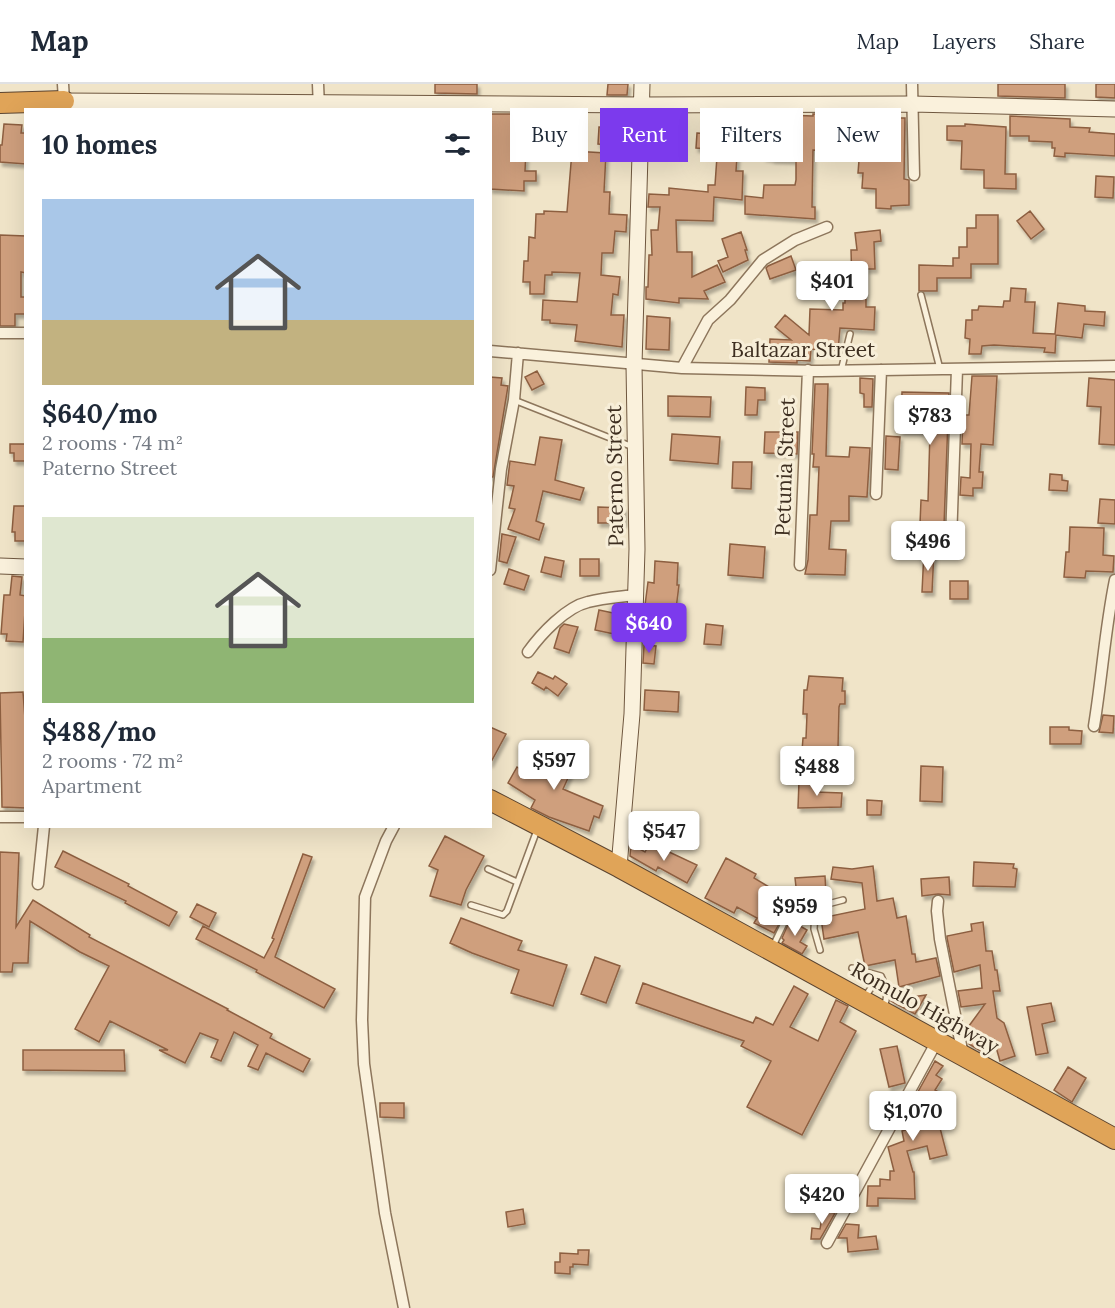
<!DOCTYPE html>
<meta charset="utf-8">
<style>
body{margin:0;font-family:Lora,serif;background:#f6f6f7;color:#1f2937;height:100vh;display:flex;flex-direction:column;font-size:22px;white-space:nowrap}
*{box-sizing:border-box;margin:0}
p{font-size:20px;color:#747a83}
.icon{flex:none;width:33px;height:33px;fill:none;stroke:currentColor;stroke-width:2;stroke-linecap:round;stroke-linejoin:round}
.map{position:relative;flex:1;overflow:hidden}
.details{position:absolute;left:24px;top:24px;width:468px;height:720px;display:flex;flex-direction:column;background:#fff;border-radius:0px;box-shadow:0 6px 24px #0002}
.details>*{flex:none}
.top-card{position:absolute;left:510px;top:24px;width:514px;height:54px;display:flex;gap:12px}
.price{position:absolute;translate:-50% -51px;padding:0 14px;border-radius:6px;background:#fff;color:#222;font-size:20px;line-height:39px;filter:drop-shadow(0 2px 3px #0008)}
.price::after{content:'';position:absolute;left:50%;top:36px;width:18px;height:14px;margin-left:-9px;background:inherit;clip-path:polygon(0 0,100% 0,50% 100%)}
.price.active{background:#7c3aed;color:#fff}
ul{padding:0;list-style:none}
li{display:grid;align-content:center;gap:12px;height:318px;padding:0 18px}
li span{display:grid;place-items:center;height:186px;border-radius:0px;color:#555}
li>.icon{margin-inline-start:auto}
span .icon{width:108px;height:108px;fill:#fffc;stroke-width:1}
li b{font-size:26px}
h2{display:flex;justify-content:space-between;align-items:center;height:72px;padding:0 18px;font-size:26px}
.tag{padding:0 21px;border-radius:0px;background:#fff;box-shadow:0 6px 24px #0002;font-size:21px;line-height:54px}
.tag.active{background:#7c3aed;color:#fff}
header{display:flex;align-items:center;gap:36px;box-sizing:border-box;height:84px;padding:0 30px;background:#fff;border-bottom:2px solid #e0e1e3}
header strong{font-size:28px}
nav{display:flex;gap:33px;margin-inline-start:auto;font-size:21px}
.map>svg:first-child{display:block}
.building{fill:#cf9f7d;stroke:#8d5f41;stroke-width:1.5;filter:url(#shadow)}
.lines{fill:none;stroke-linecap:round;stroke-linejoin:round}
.lane-casing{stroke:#8d765c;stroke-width:8}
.street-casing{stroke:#8d765c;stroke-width:13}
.secondary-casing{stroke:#6f573f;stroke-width:17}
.highway-casing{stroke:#5b4430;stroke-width:22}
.lane{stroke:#faf1dc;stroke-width:5}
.street{stroke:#faf1dc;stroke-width:10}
.secondary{stroke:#faf1dc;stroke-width:15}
.highway{stroke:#e0a458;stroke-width:20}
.labels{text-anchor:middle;stroke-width:6;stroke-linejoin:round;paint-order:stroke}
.street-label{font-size:21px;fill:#3d2e20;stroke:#f7eed8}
</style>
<header>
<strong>Map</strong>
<nav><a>Map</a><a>Layers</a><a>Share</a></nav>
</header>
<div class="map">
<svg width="1115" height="1224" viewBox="0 0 1115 1224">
<defs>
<filter id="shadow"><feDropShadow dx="2.5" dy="4" stdDeviation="1.5" flood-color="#0004"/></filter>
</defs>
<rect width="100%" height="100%" fill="#f0e4c8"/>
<path class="building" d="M435,0H477V10L435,9Z
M608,0H628L627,11H607Z
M998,0H1065V14L998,12Z
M1096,0H1115V14L1096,13Z
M490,30H536L535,40H557V37L580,39L578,60L548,58V68L526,67L525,87H536V97H524V107L490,105Z
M813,30H842V34L864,36V31H899V34H905L904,95L909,96V121L891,122V125L876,124V105L862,104L863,89H858L860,63L837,61L836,67L813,66L812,123H815V135L745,130V112L763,114L764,101H795L796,96V76L772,75V74L764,73L765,62L745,61L746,36L784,37V31L813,32Z
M1010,32L1070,35V43L1090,44L1089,48L1115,50V72L1065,69V73L1054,72L1055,64H1052V58L1029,57V52H1010Z
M4,40L22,41L21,49H26V80L0,78V61H2Z
M965,40L1006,43L1005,90H1016V105L984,104V86L961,85L962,57L947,56V42H965Z
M599,43L613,44L612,61L598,60Z
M697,49L712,50L711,65L696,64Z
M718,58L738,59L736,87H743L742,116L714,113L713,137L676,136L677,168H692V193L717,181L725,198L704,207L708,215L679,214V219L646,215V203H648L649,171H652L651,146H658L660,123H648L649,110L669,111V104L708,108V101H715Z
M572,67L606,69L604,108H610L609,130L627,131L626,148L615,147L613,169H602L601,191L620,193L618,211L613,210L611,231H624L622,263L575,257L577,241L550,239V236H542L543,216L577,218L580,189L552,188V191H545L544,210H530V198H523L524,177H528L529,153L535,154L536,130H544V127L567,128Z
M1096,92L1114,93L1113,114L1095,113Z
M1030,127L1044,145L1031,155L1017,137Z
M976,131H998V180H971V194H937V207H919V181L953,182V174H959V163H967V144H976Z
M880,146L881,157L874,158L875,185H866V223H875L874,246L840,244L838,267L811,265L810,277L797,276V279L769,278L770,255L791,256L775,243L785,231L809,251L810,225L843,226V219H845V201H852L851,166H857L855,149Z
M741,148L747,166H745L748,176L723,188L718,177L728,173L722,155Z
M0,151L26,152V189L21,188V213H26V230H15V242H0Z
M791,172L796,186L770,195L766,184L768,182Z
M1011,204L1026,205L1025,218H1035L1033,249L1055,250L1058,219L1085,222V227L1105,228L1104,242L1084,240L1082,254L1056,251L1055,269L1044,268L1045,264L994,261L982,262L981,270H969L970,255L965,254L966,236H972V226H978L979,222L1003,223L1004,217H1010Z
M647,232L670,234L669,266L646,265Z
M537,287L544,300L532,306L525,293Z
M972,292H997L993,361L981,360L979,388H983L982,404H973V412L960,411L961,393L970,394L971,360H962L963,331H969Z
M490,293L502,294L501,301L508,302L493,393H490Z
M860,294L873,295L872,323H864V310L860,309Z
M1089,294L1115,296V361L1099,360L1101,323L1087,322Z
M815,300H828L826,372L849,373L850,363L870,364L867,413L849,412V437H831L829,465L846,466L845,491L805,490L808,476L810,431H817L819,383H813L814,370H812Z
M746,303L765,304V316H758L757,331H745Z
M902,308L949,309L944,441L920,440L921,416L928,417L930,347L901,346Z
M668,312L711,313L710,333L668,332Z
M765,348H798L797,370L764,369Z
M672,350L720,353L718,380L670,376Z
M886,352L900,353L898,386L885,385Z
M540,353L562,356L555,396L584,404L580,416L543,407L536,437L544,440L539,456L508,445L515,425L509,424L514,402L507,401L510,377L535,381Z
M10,360H25V377H14V369H10Z
M733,378H752L751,405L732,404Z
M1050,390L1062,391V396L1068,397L1067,407L1049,406Z
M1100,415L1115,416V440L1098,439Z
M14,422H26V457H15V448H12Z
M598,423L624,424V439H598Z
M1070,443L1104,444L1103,471L1114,472L1113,488L1086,487L1085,494L1064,493L1066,468H1069Z
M502,450L516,453L507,479L499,477Z
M730,460L765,463L763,494L728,491Z
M924,467H934L932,508H922Z
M545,473L564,477L561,493L541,488Z
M580,475H599V492H580Z
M655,477L678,479L677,501H679L676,525L645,521L648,498L654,499Z
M509,485L529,492L524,506L504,500Z
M12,492L22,493L20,511L26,512L23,558L6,557L7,550H1L4,511H10Z
M950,497H968V515H950Z
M599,526L623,531L619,551L595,546Z
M564,540L578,543L569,569L554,564L560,544Z
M706,540L723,542L721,561L704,560Z
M644,561L656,562L654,580L643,579Z
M538,588L553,595L555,592L567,600L558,612L546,603L544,606L532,599Z
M809,592L843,594L842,607H845V620H840L839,623L838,664H842V676L826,675V668L802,667L803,654H806L807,630H803L804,606H807Z
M645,606L679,608L678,628L644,626Z
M23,608L26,648V724L2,723L0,609Z
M1103,631L1114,632L1113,649L1099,648Z
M490,643L506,650L490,680Z
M1050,643H1069V646L1082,647L1081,660H1050Z
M532,665L547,673L548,670L574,681L563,705L603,722L599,734L594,732L589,747L549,733L531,724L535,716L508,699L517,683L520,685Z
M921,682L943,683L942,718L920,717Z
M799,697L817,698L816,708L842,709L841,723L798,724Z
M867,716L882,717L881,731H867Z
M445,752L484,772L466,806L461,821L430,812L438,786L429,782Z
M650,759L697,781L687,799L658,783L656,787L630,772L631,760L645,768Z
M63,767L129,800L128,802L177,828L169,842L125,819L126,817L55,783Z
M0,768L19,769L16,843L33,816L90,851L89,853L228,925L227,926L272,950L270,954L310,975L303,988L266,969L258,986L248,982L258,961L234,948L221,977L211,973L218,956L200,949L185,979L159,966H168L110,937L99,958L75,945L109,882L80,868L30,837L28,879H13L12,888H0Z
M303,770L312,773L275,873L335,905L324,924L256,888L257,886L196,855L203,842L264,874L274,855L272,854Z
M726,774L756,790L754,794L789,815L781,829L784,832L774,849L754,839L757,834L737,823L734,829L705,814Z
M974,778L1014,780L1013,784L1017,785L1015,803L973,802Z
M873,782L877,817L893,814L897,834L906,832L912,870H915L916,878L936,874L940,892L899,903L895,876L865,882L858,848L824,855L821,834L865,825L862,799L831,795L833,783L852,785Z
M825,792L826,810L797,812L795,794Z
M949,793L950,811L938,810L922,812L921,795Z
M197,820L216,829L209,843L190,833Z
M461,834L522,857L518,866L567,881L553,922L511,909L519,886L472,869L450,859Z
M790,836L807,846L800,858L807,862L802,870L782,859L784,856L782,854Z
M983,838L986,867H992L995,886H997L1000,907H993L997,934L1004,939L1015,972L1000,977L994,956L984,969L969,960L966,946L985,920L961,923L958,907L982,904L980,881L954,888L947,854V852L972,847L971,840Z
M595,873L620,882L606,919L581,910Z
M643,899L753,939L756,933L773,941L794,902L808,910L790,943L818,957L836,916L848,922L840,938L856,947L802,1051L747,1023L771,977L741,962L744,957L636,919Z
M926,911L915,930L891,917V916Z
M1051,919L1055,937L1042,940L1048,969L1036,971L1027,923Z
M897,962L905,999L889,1003L880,965Z
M23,966H124L125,987L23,986Z
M935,977L943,982L936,991L942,995L935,1006L945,1012L933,1031L937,1045L940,1044L947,1071L930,1075L927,1062L907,1067L913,1088H914L915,1115L878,1114V1122H867L868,1102H880V1095L890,1096V1087H894L888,1063L904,1057L902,1047L905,1046L903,1035Z
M1068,983L1086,994L1072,1018L1054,1006Z
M380,1019H404V1034L380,1033Z
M523,1125L525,1140L508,1143L506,1128Z
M823,1127L835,1129L820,1155H811L812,1144L820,1145Z
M846,1140L859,1141L858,1154L876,1152L878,1165L848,1168L847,1154H838Z
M578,1166H589L588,1181L573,1180V1183H570V1190L555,1189V1178H560V1169L578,1170Z"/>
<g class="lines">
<defs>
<path id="lane" d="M921,211L940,285
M841,287L850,250
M514,316L633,363
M488,785L517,798
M471,821L500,830L503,831L507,827L537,746
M773,862L785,837
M820,866L814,845L815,828L824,821L843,816
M852,884L881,892C886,903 890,912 883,923
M865,913L873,901"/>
<path id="street" d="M63,0L64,17
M318,0L319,24
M912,0L914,91
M0,249H26
M490,267L682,284L821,287L1115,282
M682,284L708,236L730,216L763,176L795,156L827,143
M876,410L881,286
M951,457L957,285
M800,481L808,286
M490,486L501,385L514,316L518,269
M528,568C541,550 566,523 588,518C603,514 620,513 635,511
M1094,642C1102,593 1105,545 1115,496
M0,733H26
M394,742L386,757L365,813L362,936L364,980L385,1129L404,1224
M38,800L44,742
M938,817L937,827L940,855L963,971
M827,1159L937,957"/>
<path id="secondary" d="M64,17L642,21L912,20L1115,25
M0,482L26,483
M619,783L632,630L637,465L634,281L642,0"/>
<path id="highway" d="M0,19L64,17
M490,716L619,783L1115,1055"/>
</defs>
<use href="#lane" class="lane-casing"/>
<use href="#street" class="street-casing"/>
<use href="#secondary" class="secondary-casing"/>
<use href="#highway" class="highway-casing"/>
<use href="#lane" class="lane"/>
<use href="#street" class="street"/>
<use href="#secondary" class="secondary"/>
<use href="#highway" class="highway"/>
</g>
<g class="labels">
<g class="street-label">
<text x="803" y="273">Baltazar Street</text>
<text transform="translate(785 383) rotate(-88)" y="7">Petunia Street</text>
<text transform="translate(615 392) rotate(-91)" y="7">Paterno Street</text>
<text transform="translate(925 924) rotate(29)" y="7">Romulo Highway</text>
</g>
</g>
</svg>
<b class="price" style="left:832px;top:228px">$401</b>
<b class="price" style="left:930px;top:362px">$783</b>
<b class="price" style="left:928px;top:488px">$496</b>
<b class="price active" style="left:649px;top:570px">$640</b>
<b class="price" style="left:554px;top:707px">$597</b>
<b class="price" style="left:817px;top:713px">$488</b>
<b class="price" style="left:664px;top:778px">$547</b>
<b class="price" style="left:795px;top:853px">$959</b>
<b class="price" style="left:913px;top:1058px">$1,070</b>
<b class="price" style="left:822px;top:1141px">$420</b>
<div class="top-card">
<a class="tag">Buy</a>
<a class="tag active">Rent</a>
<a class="tag">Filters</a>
<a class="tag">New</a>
</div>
<section class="details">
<h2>10 homes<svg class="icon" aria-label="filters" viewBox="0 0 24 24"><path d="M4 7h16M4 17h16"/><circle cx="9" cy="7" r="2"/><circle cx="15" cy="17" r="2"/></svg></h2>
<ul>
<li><span style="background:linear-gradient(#a9c7e8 65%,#c2b280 0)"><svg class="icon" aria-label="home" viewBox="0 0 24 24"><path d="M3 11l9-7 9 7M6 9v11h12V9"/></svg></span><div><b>$640/mo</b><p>2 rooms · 74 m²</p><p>Paterno Street</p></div></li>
<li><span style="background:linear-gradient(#dfe7d0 65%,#8fb573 0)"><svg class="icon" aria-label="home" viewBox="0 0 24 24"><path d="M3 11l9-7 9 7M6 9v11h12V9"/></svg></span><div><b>$488/mo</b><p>2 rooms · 72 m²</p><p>Apartment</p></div></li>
</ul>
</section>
</div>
